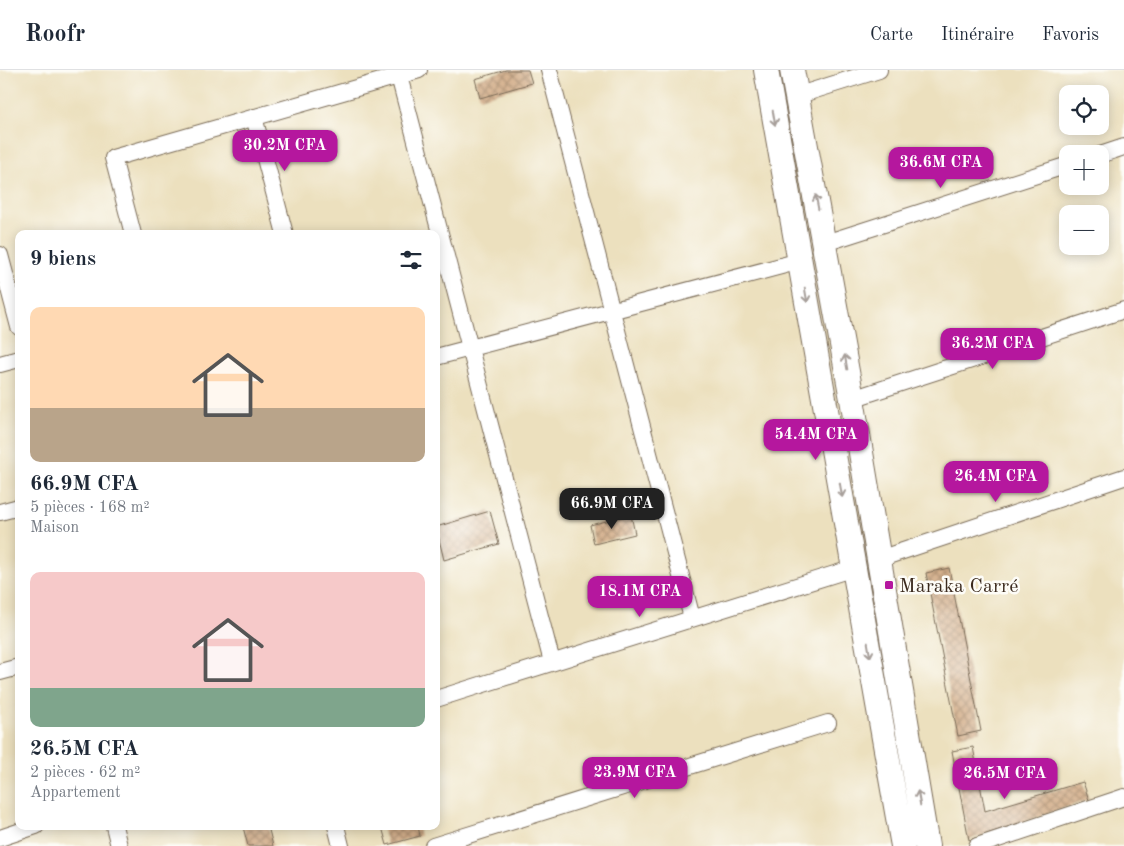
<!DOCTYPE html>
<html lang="fr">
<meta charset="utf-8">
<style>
body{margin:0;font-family:"Old Standard TT",serif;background:#f2f2f3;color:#1f2937;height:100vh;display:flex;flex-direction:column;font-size:19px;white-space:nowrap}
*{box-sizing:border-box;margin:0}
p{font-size:16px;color:#747a83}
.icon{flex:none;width:28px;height:28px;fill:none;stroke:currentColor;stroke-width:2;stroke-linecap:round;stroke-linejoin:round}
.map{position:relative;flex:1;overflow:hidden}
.sheet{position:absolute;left:15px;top:160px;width:425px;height:600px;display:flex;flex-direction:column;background:#fff;border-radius:10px;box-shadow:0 2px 12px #0003}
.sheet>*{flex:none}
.fabs{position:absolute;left:1059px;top:15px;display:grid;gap:10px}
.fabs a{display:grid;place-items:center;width:50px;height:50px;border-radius:10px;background:#fff;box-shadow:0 2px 12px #0003;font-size:25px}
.price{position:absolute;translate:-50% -42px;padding:0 11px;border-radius:10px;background:#b5179e;color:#fff;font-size:16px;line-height:32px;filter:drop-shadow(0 1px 2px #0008)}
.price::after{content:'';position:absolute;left:50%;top:30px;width:15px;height:11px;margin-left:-8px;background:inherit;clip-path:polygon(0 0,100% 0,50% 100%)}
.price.selected{background:#222;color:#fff}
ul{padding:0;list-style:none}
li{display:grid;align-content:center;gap:10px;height:265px;padding:0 15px}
li span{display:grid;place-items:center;height:155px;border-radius:10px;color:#555}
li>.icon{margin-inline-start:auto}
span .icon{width:90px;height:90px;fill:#fffc;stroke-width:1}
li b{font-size:21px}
h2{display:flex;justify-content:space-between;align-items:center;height:60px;padding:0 15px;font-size:21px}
header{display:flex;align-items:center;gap:30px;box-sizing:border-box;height:70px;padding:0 25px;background:#fff;border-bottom:1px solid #e0e1e3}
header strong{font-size:24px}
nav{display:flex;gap:28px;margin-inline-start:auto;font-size:18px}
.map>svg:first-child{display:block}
.building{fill:url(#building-cross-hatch)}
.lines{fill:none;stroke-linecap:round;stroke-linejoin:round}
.minor-casing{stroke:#796a56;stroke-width:18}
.secondary-casing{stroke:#796a56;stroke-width:26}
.minor{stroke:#fff;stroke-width:16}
.secondary{stroke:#fff;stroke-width:24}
.oneway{stroke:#a79f9a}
.poi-dot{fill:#b5179e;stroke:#fdfcf7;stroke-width:2}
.labels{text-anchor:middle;stroke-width:5;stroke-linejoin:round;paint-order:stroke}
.poi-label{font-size:20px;fill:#3b2a1e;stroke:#fdfcf7;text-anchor:start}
</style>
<header>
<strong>Roofr</strong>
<nav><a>Carte</a><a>Itinéraire</a><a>Favoris</a></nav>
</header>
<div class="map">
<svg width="1124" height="776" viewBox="0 0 1124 776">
<defs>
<pattern id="building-cross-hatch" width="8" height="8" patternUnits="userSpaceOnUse" patternTransform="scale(1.25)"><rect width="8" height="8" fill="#d3ae8a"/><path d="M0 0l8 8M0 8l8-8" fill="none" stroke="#ac8e70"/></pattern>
</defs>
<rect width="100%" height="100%" fill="#fdfcf7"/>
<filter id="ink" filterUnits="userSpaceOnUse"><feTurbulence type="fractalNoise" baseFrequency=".02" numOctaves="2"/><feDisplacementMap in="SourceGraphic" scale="10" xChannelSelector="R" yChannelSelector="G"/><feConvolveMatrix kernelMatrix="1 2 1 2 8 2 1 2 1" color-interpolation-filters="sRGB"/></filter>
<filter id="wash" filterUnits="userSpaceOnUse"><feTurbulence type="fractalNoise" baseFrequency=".0096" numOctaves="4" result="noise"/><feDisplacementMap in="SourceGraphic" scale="20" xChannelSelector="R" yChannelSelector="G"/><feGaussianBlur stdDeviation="1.12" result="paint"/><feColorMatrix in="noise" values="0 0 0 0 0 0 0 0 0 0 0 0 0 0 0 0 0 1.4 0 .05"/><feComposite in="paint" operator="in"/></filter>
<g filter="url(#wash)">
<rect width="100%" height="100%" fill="#ece0be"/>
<g id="blocks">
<path class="building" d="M506,0H528L532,13L480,28L475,9Z
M490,441L499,474L444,490L436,457Z
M631,445L635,464L594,474L590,455Z
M949,498L981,661L958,666L926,503Z
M973,677L985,741L1083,712L1089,730L969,770L952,681Z
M268,756L273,776H248L243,757Z
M418,756L420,766L387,775L382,757Z"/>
</g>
</g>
<g filter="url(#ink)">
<use href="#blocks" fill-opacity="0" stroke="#796a56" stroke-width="1"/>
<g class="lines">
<defs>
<path id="minor" d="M549,0L692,548
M399,6L552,592
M796,26L879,0
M254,47L285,164
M1100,85L1124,77
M133,164L113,88L419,0
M825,173L1068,95
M0,185L19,257
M436,287L800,191
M0,294L19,289
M852,329L1124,240
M0,442L19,437
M879,489L1124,407
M0,602L19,597
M436,629L854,498
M114,756L119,776
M336,756L341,776
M0,768L36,756
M433,776L828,653
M977,776L1124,727"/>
<path id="secondary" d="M766,0L903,776
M792,0L852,329L927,776"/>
</defs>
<use href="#minor" class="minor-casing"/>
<use href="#secondary" class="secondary-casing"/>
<use href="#minor" class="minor"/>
<use href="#secondary" class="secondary"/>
</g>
<defs><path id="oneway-shaft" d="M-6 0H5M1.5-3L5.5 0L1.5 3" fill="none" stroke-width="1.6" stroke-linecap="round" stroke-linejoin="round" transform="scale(1.25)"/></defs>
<g class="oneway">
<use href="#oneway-shaft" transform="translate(774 48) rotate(80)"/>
<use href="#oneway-shaft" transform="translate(817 132) rotate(-101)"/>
<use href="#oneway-shaft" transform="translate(806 225) rotate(80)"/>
<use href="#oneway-shaft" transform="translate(846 292) rotate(-100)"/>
<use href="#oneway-shaft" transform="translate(841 420) rotate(80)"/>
<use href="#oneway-shaft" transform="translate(869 580) rotate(80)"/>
<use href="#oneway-shaft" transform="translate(919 728) rotate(-100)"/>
</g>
</g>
<rect class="poi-dot" x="884" y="510" width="10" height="10" rx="2.5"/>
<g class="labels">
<g class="poi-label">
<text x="899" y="522">Maraka Carré</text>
</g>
</g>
</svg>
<div class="fabs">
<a><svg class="icon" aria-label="locate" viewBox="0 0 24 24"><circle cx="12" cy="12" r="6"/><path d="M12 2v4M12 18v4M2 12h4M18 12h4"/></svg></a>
<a>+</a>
<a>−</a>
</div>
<b class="price" style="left:285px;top:102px">30.2M CFA</b>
<b class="price" style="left:941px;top:119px">36.6M CFA</b>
<b class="price" style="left:993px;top:300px">36.2M CFA</b>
<b class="price" style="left:816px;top:391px">54.4M CFA</b>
<b class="price" style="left:996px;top:433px">26.4M CFA</b>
<b class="price selected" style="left:612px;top:460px">66.9M CFA</b>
<b class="price" style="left:640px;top:548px">18.1M CFA</b>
<b class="price" style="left:635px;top:729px">23.9M CFA</b>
<b class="price" style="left:1005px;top:730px">26.5M CFA</b>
<section class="sheet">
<h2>9 biens<svg class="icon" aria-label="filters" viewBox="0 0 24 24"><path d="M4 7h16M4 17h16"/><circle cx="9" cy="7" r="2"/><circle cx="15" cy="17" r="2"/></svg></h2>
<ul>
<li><span style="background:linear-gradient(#ffd9b3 65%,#b9a48a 0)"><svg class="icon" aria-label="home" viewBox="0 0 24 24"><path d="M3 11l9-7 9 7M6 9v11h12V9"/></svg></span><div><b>66.9M CFA</b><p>5 pièces · 168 m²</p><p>Maison</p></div></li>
<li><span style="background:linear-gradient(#f6c9c9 75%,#7fa58c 0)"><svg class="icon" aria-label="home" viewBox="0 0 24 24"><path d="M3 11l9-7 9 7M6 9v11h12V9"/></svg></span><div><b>26.5M CFA</b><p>2 pièces · 62 m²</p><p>Appartement</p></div></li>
</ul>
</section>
</div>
